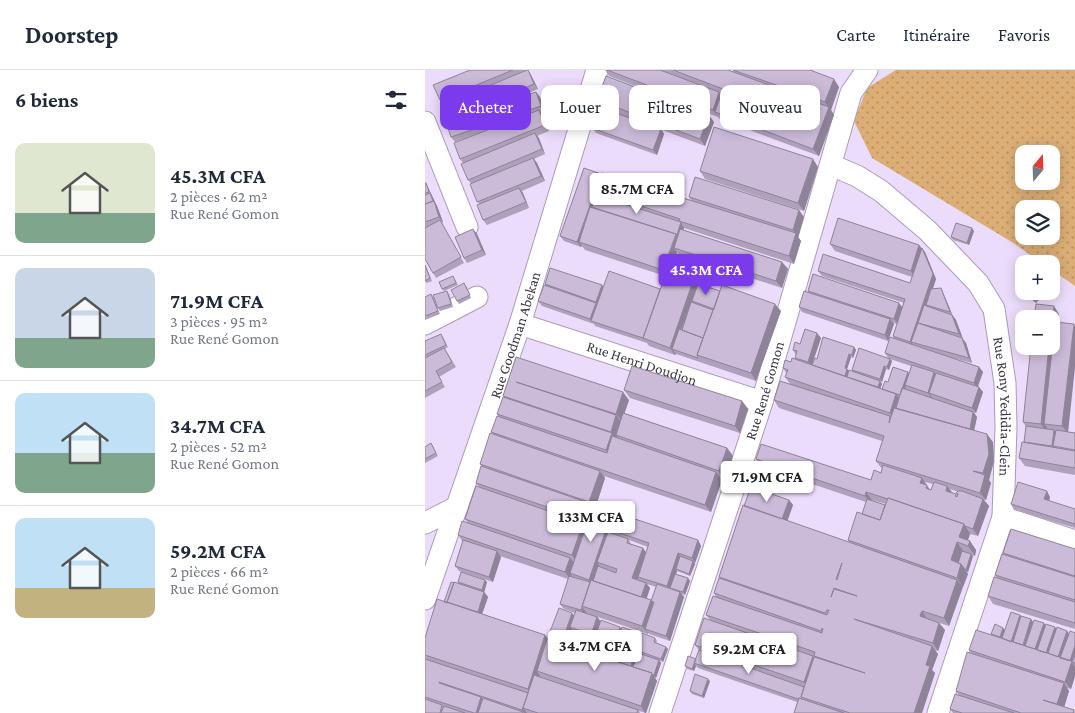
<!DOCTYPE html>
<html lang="fr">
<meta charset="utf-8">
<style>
body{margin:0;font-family:"Crimson Pro",serif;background:#f6f6f7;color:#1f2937;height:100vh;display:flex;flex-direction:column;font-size:19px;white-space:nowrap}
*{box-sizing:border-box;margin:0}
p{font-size:16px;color:#747a83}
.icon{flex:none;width:28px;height:28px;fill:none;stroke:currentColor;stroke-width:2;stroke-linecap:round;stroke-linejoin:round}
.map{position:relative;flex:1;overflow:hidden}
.panel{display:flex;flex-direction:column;background:#fff;width:425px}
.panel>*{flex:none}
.banner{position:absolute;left:15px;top:15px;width:475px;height:45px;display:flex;gap:10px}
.needle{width:32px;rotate:19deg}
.tools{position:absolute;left:590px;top:75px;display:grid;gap:10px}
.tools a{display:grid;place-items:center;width:45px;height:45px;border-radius:10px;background:#fff;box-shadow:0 2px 12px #0003;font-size:25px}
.price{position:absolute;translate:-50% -42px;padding:0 11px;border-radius:5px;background:#fff;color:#222;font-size:16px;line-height:32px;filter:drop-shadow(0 1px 2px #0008)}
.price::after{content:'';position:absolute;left:50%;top:30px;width:15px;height:11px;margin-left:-8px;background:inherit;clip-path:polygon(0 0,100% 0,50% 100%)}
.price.on{background:#7c3aed;color:#fff}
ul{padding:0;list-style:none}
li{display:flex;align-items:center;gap:15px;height:125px;padding:0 15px}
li+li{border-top:1px solid #e0e1e3}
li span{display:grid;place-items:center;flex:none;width:140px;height:100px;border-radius:10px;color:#555}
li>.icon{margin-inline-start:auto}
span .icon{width:60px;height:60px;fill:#fffc;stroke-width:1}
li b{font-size:21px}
h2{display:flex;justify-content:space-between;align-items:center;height:60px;padding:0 15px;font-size:21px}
.pill{padding:0 18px;border-radius:10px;background:#fff;box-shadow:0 2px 12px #0003;font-size:18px;line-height:45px}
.pill.on{background:#7c3aed;color:#fff}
header{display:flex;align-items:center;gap:30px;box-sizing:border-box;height:70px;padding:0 25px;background:#fff;border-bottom:1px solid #e0e1e3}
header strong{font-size:24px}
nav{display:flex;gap:28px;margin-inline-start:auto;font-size:18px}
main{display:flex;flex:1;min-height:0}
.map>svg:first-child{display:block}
.grass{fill:url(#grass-dots);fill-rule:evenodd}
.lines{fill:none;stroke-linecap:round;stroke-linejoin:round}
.minor-casing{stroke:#aa9bb7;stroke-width:23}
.minor{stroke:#fff;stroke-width:21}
.wall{fill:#afa1bb;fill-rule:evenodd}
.shaded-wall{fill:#8e8398}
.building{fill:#cbbbd9;stroke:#8e8398;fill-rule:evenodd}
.labels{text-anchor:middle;stroke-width:5;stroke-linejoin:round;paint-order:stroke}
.street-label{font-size:15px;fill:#3e3844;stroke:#fff}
</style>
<header>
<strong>Doorstep</strong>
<nav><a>Carte</a><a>Itinéraire</a><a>Favoris</a></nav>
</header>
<main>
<section class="panel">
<h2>6 biens<svg class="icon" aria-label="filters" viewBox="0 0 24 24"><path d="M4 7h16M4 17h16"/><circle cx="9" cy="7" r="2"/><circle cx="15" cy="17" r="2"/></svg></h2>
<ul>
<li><span style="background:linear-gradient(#dfe7d0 70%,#7fa58c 0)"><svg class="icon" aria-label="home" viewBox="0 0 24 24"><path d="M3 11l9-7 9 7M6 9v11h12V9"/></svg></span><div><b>45.3M CFA</b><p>2 pièces · 62 m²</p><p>Rue René Gomon</p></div></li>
<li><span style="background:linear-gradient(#c9d6e8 70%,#7fa58c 0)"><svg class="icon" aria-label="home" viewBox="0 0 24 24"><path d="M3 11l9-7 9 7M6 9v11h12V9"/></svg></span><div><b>71.9M CFA</b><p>3 pièces · 95 m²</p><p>Rue René Gomon</p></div></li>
<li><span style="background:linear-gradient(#bfe0f5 60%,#7fa58c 0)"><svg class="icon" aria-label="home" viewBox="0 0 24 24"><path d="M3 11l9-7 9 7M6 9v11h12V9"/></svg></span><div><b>34.7M CFA</b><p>2 pièces · 52 m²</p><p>Rue René Gomon</p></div></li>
<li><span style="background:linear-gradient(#bfe0f5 70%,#c2b280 0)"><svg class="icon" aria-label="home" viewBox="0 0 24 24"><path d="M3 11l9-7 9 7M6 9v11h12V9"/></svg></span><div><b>59.2M CFA</b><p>2 pièces · 66 m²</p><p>Rue René Gomon</p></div></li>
</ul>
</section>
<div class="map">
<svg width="650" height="643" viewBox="0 0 650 643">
<defs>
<pattern id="grass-dots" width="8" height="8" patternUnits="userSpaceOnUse" patternTransform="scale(1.25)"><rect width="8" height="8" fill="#dcae76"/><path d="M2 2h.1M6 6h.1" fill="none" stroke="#b48f62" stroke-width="1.8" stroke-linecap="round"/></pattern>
</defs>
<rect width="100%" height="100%" fill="#ecdcfb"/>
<path class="grass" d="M471,0H650V216L626,199V194H618L590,174L447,88L429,51L442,18ZM599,84H626V111H599ZM599,139H626V166H599Z"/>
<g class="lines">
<defs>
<g id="minor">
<path d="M0,52L42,157"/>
<path id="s1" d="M406,95L432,106L456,121L502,160L553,213L569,239L580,313L581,357L578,447L513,643"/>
<path d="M0,254L52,227"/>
<path id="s2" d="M95,254L337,332"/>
<path d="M578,447L650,471"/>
<path d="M0,453L32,437"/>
<path id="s3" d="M0,529L95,254L172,0"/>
<path id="s4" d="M235,643L337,332L426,23L442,0"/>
</g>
</defs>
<use href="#minor" class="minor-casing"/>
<use href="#minor" class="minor"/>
</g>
<path class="wall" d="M45,0H105H103L106,5L113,19L89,29L115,27L120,41L116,43L124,61L112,66L120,84L109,89L112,93L120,111L97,121L104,138L62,155L58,150L54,134L46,113L43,110L38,93L35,89L52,64L30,72L26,67L18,35L15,30Z
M180,0H303L309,2L308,0L414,17L406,40L409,45L394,86L295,49L293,47L184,6Z
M172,30L289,52L280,76L237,60L239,64L232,85L171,63L167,58L177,38Z
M393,97L379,141L280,109L275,101Z
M176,104L266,130L264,127L379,147L373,167L376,171L369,194L259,158V160L357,192L363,199L357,218L254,185L252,182L247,199L269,208L274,214L356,241L331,311L251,284L250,285L224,276L222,273L170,256L169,254L117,236L113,231L121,215L120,214L236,220L240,206L160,180L157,176L156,177L139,171L135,166Z
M0,113L2,115L10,133L12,136L18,152L17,153L39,193L11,208L0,189Z
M48,159L52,164L61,185L42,193L39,188Z
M549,161L544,175L528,170L526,167Z
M405,174L494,175L500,182L511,209L508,219L517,220L527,244L531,250L538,269L541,273L547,293L520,286L554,297L558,302L553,317L558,322L551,343L549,342L552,347L549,360L568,372L569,391L564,410L566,413L561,430H559L564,436L553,466L545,464L543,470L551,480L550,486L547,485L548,486L543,502H542L543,504L538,517H537L524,556L502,549L514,553L520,560L513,581L510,580L513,584L507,600L510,603L497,643H369L372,632L273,598L271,596L269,601L262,599L260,596L271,589L274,580L270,575L285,550L281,545L291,527L289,523L295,509L294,507L319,436L364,430L368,435L362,451L424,472L423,470L437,444L441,432L336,397L331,389L446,410L456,403L457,399L451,391L457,371L354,338L349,330L365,314L360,307L362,304L358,298L371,289L370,288L371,285L368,280L375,274L396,268L387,295L392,289L429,277L431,280L428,288L426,287L422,299L424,301L428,302L427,300L463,288L460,283L469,269L468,266L472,254L468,253L469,254L463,271L377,242L374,237L384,223L383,221L477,237L479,233L397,206L393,201L485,213L487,207L410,181ZM465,289L486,296L484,304L483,302L463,312L457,319L455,318L457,314L455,311L457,312L461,299L464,300L467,291ZM500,412L508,414L506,420H505ZM525,419L533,422L531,423L533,426L531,424L527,422ZM446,430H447L461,434L460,435Z
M0,194L7,211L2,213L0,211Z
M30,209L33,215L19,221L17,219Z
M41,216L46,228L34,234L32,231Z
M620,222L611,233L601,226L599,223Z
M24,223L28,237L15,241L13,238Z
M0,227H8L15,244L0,250Z
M634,244L633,253L643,362L650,363V405L600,396L594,388L599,372L601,357L598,352Z
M18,267L23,277L20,279L31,297L14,307L20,317L0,328V271Z
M91,287L204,330L199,343L302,378L308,386L300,409L294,407L297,410L286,442L179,406L180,408L171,436L187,442L188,444L273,470L276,476L270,493H269L270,494L265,506L252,501L251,504L263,508L265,511L260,525L257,524L259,527L245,571L224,564L223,563V564L173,547L175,551L196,559L216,565L230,568L232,571L231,573L243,579L238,592L234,590L236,593L231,608L229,607L232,611L221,643L214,641L215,643H0V568L29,513L62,512L59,522L63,527L57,544L120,565L123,569H125L123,567L149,546L150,543L139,539L135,534L143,509L75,486L76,487L68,512L34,501L30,496L38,472L33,465L43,453L40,449L54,417L51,413L56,396L55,394L68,364L66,362L73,346L72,344L80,328L78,326ZM204,470L223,477L221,483L218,478L206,474ZM222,514L231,517L226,531L221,529L225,518ZM147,559L149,562L170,570L171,568L172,569L189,575L188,578L168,570H167L141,575ZM192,574L193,576L211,582L212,581L213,583L212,585L210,582L191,576Z
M199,320L317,331L323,339L315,363L205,328Z
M6,373L13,386L0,393V377Z
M625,427L624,431L650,439V458L589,440L586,434Z
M650,479V559L568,534L563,526L572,508L570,505L580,485L578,483Z
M595,545L597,547L608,552L605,561L621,556L631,559L642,561L644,564L650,563V595H649L650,596V606L646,619L642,618L644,621L639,637L649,640L650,643H528L525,639L534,625L531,621L546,583L544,580L567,565L566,564L578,558L580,560Z
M285,611L279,628L267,624L265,621Z"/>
<path class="shaded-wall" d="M103,0L106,5L113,19L109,14Z
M409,9L414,17L406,40L409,45L394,86L388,79L404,38L400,32Z
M111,22L115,27L120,41L116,36Z
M294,22L299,30L290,42L293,47L288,40Z
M114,40L118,45L124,61L120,55Z
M284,45L289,52L280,76L275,69Z
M236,59L239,64L232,85L228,80Z
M110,63L114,68L120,84L117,79Z
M108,88L112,93L120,111L116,106Z
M388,89L393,97L379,141L373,133Z
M1,113L12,136L18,152L14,147Z
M94,118L98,123L104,138Z
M171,121L174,126L154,172L157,176L156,177L152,172Z
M374,140L379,147L373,167L376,171L369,194L364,186L371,164L368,160Z
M256,153L259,158L255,170L249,178L252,182L244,208L238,200Z
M547,158L549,161L544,175L542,173Z
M48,159L52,164L61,185L57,180Z
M494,175L500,182L511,209L502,235L493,253L496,256L486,272L489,276L488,277L485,272L491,209L486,201Z
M357,192L363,199L357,218L351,211Z
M269,208L275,215L267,231L268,233L247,279L251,284L250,285L245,278Z
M177,215L181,221L175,237L171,232Z
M516,218L517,220L527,244L525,242Z
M616,221H619L620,222L611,233L610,231Z
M171,233L174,238L166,251L165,249Z
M474,233L478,238L473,254L469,249Z
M350,234L356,241L331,311L326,303Z
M629,236L634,244L622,354H619L622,357L621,361L616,354L624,276H626V258Z
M527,245L531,250L538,269L534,264Z
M465,249L469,254L463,271L460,265Z
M649,254L650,257V297L643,363L637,356Z
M392,263L396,268L386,297L383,292Z
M537,268L541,273L547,293L544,288Z
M429,277L431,280L428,288L427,285Z
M424,284L426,287L422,299L424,301L420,311L419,309L420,298Z
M465,289L467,291L464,300L462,297Z
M459,296L461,299L457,312L455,309Z
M554,297L558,302L552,318L549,313Z
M483,302L485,305L477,328L475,325Z
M509,302L513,308L504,323L507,327L506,328L503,323Z
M455,311L457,314L454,322L452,319Z
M554,317L558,322L551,343L547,338Z
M198,322L204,330L197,351L191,344Z
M471,324L477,331L470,351L465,343Z
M317,331L323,339L315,363L310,356Z
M548,342L552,347L548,366L545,360Z
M191,345L197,353L191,365L192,367L191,369L186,362Z
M629,360L633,365L631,381L627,376Z
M187,363L192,371L186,388L181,380Z
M562,364L568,372L569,391L564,410L566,413L561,430L555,423L560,406L558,403Z
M302,378L308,386L300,409L294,401Z
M175,401L180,408L170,439L164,432Z
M291,402L297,410L286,442L280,435Z
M497,408L502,416L508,423L495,413Z
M522,416L528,424L521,421Z
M622,421L625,427L623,435L619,429Z
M441,422L447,430L445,433L440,426Z
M558,429L564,436L553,466L548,459Z
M364,430L368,435L361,455L357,450Z
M164,433L169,441L164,457L158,449Z
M187,442L191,447L183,459L186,463L172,492L174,495L167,515L164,510Z
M158,453L163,460L152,493L147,485Z
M539,454L545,464L541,475L534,467Z
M273,470L276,476L270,493L267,488Z
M545,471L551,480L550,486L543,476Z
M532,472L539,482L534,497L526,490Z
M218,478L222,484L211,514L207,508Z
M72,481L76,487L68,512L64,507Z
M253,483L257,488L251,499L252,501L247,518H245L246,520L245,522L242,516Z
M546,484L548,486L543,502L541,500Z
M145,488L151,495L145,503L147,506L146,510L140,502Z
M268,491L270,494L265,506L264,504Z
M536,494L543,504L538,517L532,508Z
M263,508L265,511L260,525L258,522Z
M60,510L62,512L59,523L57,520Z
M532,510L538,517L524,556L519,548Z
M221,513L225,518L220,534L216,529Z
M59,522L63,527L56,547L53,542Z
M255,522L259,527L245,571L241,566Z
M226,530L231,538L220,559L223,563V564L217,556Z
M157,537L161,542L160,545L156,540Z
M497,541L502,549L495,546Z
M147,543L151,548L145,557L147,559L141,577L137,572Z
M595,545L597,547L588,576L586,573Z
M172,547L176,552L170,570L166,565Z
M606,549L608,552L599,579L598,577Z
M514,553L520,560L513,581L508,573Z
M619,553L621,556L611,584L609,582Z
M195,557L197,560L191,576L189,573Z
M630,557L632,560L622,588L620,585Z
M578,558L580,560L576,570L575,567Z
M642,561L644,564L634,592L632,590Z
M215,563L217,566L211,582L209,580Z
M120,565L126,573L112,601L115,606L108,627L103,619Z
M650,575V584L647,592L650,596V606L646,619L640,612L644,592Z
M187,576L189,579L184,594L182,591Z
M507,576L513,584L507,600L510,603L497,643H489L501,595Z
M241,577L243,579L238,592L236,589Z
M210,582L212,585L207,600L205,598Z
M388,586L394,593L384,620L379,612Z
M234,590L236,593L231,608L229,605Z
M269,593L271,596L269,601L267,599Z
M227,603L232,611L221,643H220L216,636Z
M283,609L285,611L279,628L277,626Z
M639,613L644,621L638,641L632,634Z
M103,623L98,638L102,643H99L97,640Z
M56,627L60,633L57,643H51Z"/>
<path class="building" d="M45,0H88L15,30L8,15Z
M102,0H103L109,14L23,51L16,36Z
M182,0H235L294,22L288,40Z
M248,0H303L404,37L388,79L290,42L298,19Z
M308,0H385L409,9L400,32Z
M181,6L284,45L275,69L172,30Z
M111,22L116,36L26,67L21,52Z
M174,37L236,59L228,80L167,58Z
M114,40L120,55L35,89L29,73Z
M289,57L388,89L373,133L275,101Z
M110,63L117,79L43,110L36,94Z
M108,88L116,106L52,132L45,114Z
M159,98L176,104L152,172L135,166Z
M177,103L371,163L364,186L254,151L255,149L171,121Z
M270,107L374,140L368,160L264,127Z
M0,113H1L4,122L0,123Z
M94,118L101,132L58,150L52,135Z
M5,123L8,131L0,134V125Z
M171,125L256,152L252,165L251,164L167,137Z
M9,131L14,147L0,152V134Z
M165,137L251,164L238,200L154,172Z
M413,148L494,175L486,201L405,174Z
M15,150L36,187L8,203L0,189V158Z
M531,153L547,158L542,173L526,167Z
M48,159L57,180L39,188L30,167Z
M255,159L357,192L351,211L249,178Z
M497,178L508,204L485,272L468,266L480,229L393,201L398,184L485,213Z
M0,195L5,208L0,211Z
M125,198L177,215L171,232L120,214Z
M243,198L269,208L245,278L218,268Z
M184,201L235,219L218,268L166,251Z
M388,204L474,233L469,249L383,221Z
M28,206L31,213L17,219L14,212Z
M39,213L45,225L32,231L26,220Z
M273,214L295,221L289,239L267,231Z
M119,215L171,233L165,249L113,231Z
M297,215L350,234L326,303L272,285Z
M516,218L525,242L501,235L506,219Z
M22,221L26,234L13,238L8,225Z
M379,221L465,249L460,265L374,237Z
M600,221H616L610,231L599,223Z
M6,224L13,241L0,246V227Z
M266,232L288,240L278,268L257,260Z
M611,234L629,236L626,258V249H609Z
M499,235L527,245L534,264L493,253Z
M630,252L649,254L637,356L619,354Z
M493,253L537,268L544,288L486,272Z
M254,259L278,268L272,285L273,288L247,279Z
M380,259L392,263L383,292L370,288L372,281L368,280L370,272L375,274Z
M16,264L21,275L0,285V271Z
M398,267L429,277L427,285L424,284L420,298L422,299L420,306L387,295L390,288L392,289Z
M465,267L554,297L549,313L460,283Z
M606,276H624L616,354L598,352Z
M19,278L27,292L11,301L17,312L0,321V288Z
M434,278L465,289L462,297L459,296L455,309L427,300Z
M91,287L198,322L191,344L91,312L191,345L186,362L78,326Z
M367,288L471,324L465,343L360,307L363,300L358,298L360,290L366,292Z
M487,295L509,302L503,323L480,315Z
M207,296L317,331L310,356L199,320Z
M468,297L483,302L475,325L457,319L460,311L463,312Z
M424,300L455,311L453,317L422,307Z
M511,303L554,317L547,338L504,323Z
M355,311L465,346L464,353L469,338L562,364L564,384L558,403L548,401L560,405L555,423L451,391L459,366L349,330Z
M477,318L548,342L545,359L471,338Z
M78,327L187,363L181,380L72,344Z
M198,343L302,378L294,401L191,365Z
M72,346L182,383L187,366L291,402L280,435L66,362Z
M601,356L629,360L627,376L599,372Z
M631,360L650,363V380L628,376Z
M65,363L175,401L164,432L55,394Z
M597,372L650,381V398L594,388Z
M6,373L11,383L0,389V377Z
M336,374L446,410L449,400L456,403L458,395L497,408L495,413L502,415L501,418L506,420L509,412L522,416L521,421L531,424L530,426L532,427L533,424L531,423L533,421H537L558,429L548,459L540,456L539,454L463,428V429L441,422L440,426L331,389Z
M56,396L164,433L158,449L51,413Z
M593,412L622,421L619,429L650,439V454L586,434Z
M51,416L158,453L147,485L40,449Z
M326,417L364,430L357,449L319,436Z
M463,428L539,454L534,467L545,471L543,476L532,472L526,490L536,494L532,508L423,470L432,442L455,450Z
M442,429L460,435L455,450L437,444Z
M318,435L532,510L519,548L497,541L495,546L514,553L508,573L429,549L507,576L501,595L505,596L489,643H425L376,627L389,587L440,603L389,586L390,582L281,545L288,526L397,563L398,559L397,558L396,561L289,523L294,508L402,545L404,540H402L400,543L294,507ZM417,493L412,510L411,509ZM409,518L432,526L409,519L406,527Z
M168,436L187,442L164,510L145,503Z
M189,442L273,470L267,488L253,483L242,516L213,507L224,473L183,459Z
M37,451L145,488L140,502L33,465Z
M586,459L650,479V506L578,483Z
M183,462L203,469L202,473L218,478L207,508L221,513L216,527L168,511L173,496L191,503L192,499L172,492Z
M38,470L72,481L64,507L30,496Z
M537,481L546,484L541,500L536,494L533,493Z
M577,484L650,507V530L570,505Z
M255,486L268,491L264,504L251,499Z
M36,502L60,510L57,520L33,512Z
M250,504L263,508L258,522L245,518Z
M144,506L165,512L156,540L135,534Z
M569,507L650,532V553L563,526Z
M166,510L226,530L217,556L157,536Z
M26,512L29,513L22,532L23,533L19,532Z
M29,512L59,522L53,542L22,532Z
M232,514L255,522L241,566L220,559L229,532L226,531Z
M12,529L120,565L103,619L0,585V568Z
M134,538L147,543L137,572L123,567Z
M151,540L172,547L166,565L145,557Z
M586,542L595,545L586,572L577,568Z
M596,546L606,549L598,575L588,572Z
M279,548L388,586L379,612L270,575Z
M176,550L195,557L189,573L170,567Z
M609,550L619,553L610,579L600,576Z
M570,554L578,558L575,567L566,564Z
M621,554L630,557L621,583L612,580Z
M197,557L215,563L209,580L191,573Z
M632,557L642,561L633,587L623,583Z
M551,560L647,591L640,612L544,580Z
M645,561L650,563V575L645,591L635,588Z
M146,562L167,570L163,582L141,575Z
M217,563L230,568L229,572L241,577L236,589L211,580Z
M122,569L227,603L216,636L112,601Z
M168,570L187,576L183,589L164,583Z
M189,575L210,582L206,596L184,589Z
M274,580L379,617L376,627H377L376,629L374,628L373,629L269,593Z
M542,582L639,613L632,634L618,630L649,640L648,643H596L531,621Z
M213,583L234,590L229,605L226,604L227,603L208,597Z
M650,584V593L647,592Z
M263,586L271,589L267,599L260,596Z
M0,589L103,623L97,640L14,612V613L56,627L51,643H49L0,627Z
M270,604L283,609L277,626L265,621Z
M109,605L213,640L212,643H113L98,638Z
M530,624L589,643H537L525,639Z
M58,628L98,642L97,643H53Z
M374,628L419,643H369Z
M0,629L17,635L15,643H0Z
M19,636L40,643H16Z"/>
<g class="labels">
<g class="street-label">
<text dy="5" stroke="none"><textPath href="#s3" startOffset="279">Rue Goodman Abekan</textPath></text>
<text dy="5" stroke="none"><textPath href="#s2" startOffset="128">Rue Henri Doudjon</textPath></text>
<text dy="5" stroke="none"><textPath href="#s4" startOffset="339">Rue René Gomon</textPath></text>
<text dy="5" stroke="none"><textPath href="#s1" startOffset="319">Rue Rony Yedidia-Clein</textPath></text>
</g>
</g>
</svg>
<div class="tools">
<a><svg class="needle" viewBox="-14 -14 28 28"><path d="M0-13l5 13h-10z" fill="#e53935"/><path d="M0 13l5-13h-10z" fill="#747a83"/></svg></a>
<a><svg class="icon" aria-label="layers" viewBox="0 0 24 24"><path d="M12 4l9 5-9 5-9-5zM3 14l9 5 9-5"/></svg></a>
<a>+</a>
<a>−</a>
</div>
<b class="price" style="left:212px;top:145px">85.7M CFA</b>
<b class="price on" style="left:281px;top:226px">45.3M CFA</b>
<b class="price" style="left:342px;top:433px">71.9M CFA</b>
<b class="price" style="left:166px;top:473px">133M CFA</b>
<b class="price" style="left:170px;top:602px">34.7M CFA</b>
<b class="price" style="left:324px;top:605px">59.2M CFA</b>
<div class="banner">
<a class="pill on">Acheter</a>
<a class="pill">Louer</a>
<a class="pill">Filtres</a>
<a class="pill">Nouveau</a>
</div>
</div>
</main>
